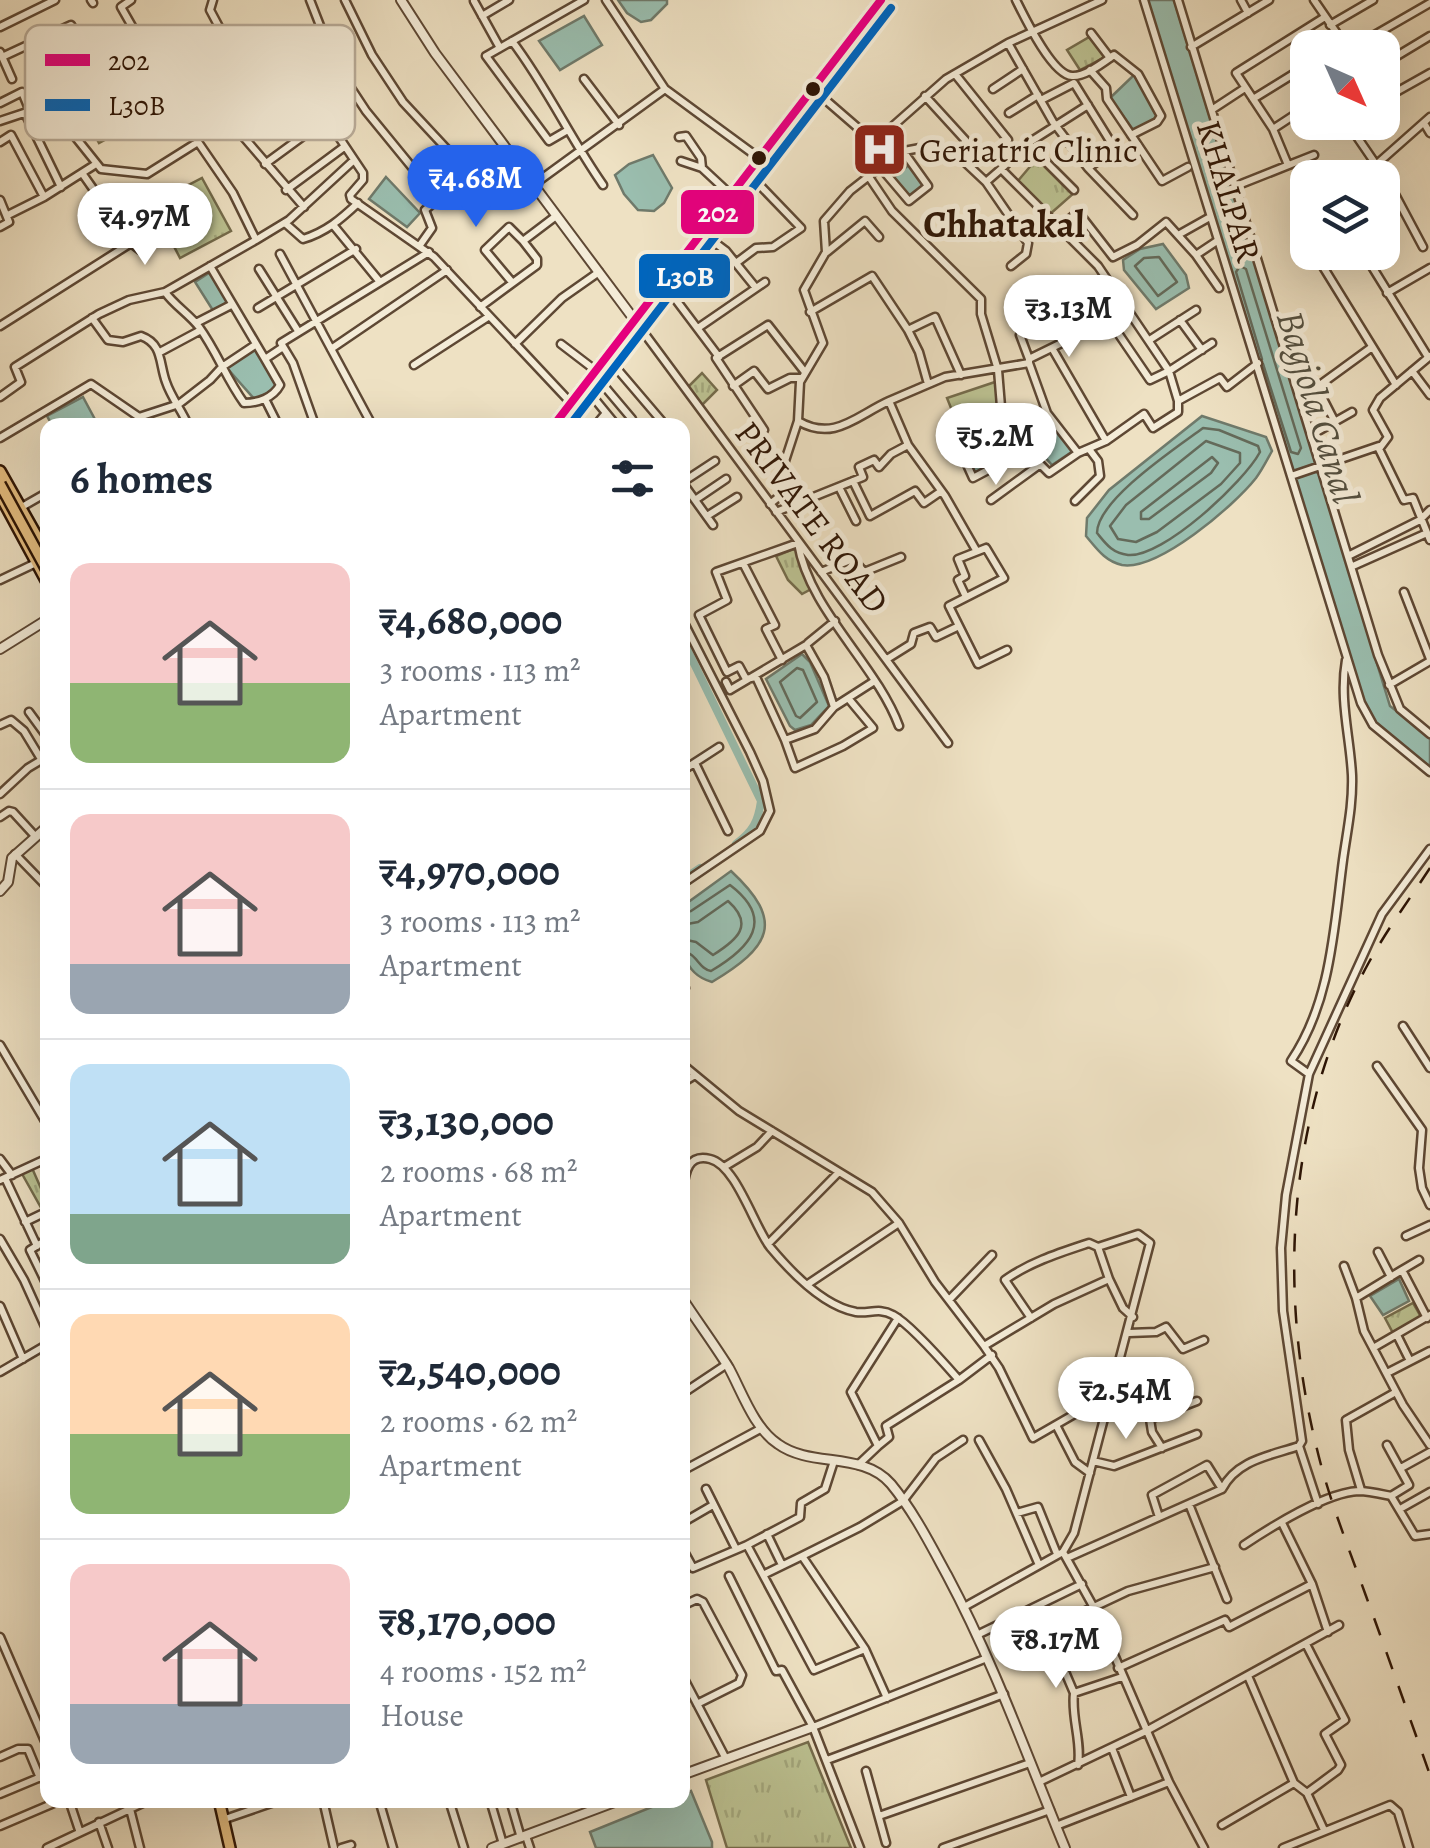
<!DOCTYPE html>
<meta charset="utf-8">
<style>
body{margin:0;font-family:Alegreya,serif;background:#f2f2f3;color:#1f2937;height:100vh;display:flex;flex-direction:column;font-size:38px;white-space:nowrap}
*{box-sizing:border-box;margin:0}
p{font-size:32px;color:#747a83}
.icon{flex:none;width:55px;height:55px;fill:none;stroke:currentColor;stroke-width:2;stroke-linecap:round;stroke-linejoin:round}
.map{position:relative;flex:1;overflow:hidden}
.sheet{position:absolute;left:40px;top:418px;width:650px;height:1390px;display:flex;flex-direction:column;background:#fff;border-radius:20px;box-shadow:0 10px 40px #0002}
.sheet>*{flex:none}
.needle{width:65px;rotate:135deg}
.controls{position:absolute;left:1290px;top:30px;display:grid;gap:20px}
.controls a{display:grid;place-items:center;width:110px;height:110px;border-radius:20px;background:#fff;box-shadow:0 10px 40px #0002;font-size:50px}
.price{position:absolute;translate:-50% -85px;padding:0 22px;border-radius:35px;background:#fff;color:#222;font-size:32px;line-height:65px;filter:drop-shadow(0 2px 5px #0008)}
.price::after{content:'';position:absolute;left:50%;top:60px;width:30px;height:22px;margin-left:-15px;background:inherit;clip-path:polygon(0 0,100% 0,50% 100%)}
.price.active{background:#2563eb;color:#fff}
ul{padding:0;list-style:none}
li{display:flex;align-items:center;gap:30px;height:250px;padding:0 30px}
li+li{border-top:2px solid #e0e1e3}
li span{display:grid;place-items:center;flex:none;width:280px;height:200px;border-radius:20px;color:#555}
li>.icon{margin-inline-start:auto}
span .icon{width:120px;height:120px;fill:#fffc;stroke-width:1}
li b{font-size:42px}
h2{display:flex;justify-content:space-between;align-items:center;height:120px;padding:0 30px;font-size:42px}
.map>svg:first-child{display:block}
.park{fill:url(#park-tufts);stroke:#756c4c;stroke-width:2.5}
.water{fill:#9abeaf;stroke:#6f7a6b;stroke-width:2.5}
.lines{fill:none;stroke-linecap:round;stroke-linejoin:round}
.shore{stroke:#646a5a;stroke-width:2.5}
.canal{stroke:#9abeaf;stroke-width:8}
.minor-casing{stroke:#5e4834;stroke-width:11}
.tertiary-casing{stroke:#5e4834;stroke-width:12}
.primary-casing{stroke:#2e1505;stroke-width:14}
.minor{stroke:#f4ecd8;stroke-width:6}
.tertiary{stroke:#f4ecd8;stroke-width:8}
.primary{stroke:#e7c082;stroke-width:9}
.rail{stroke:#2e1505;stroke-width:2.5;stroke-dasharray:18 18;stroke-linecap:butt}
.primary-bridge-casing{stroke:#2e1505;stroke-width:14;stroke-linecap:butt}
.primary-bridge{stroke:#e7c082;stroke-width:9}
.bus-1-casing{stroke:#f4ecd8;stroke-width:15}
.bus-2-casing{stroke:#f4ecd8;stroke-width:15}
.bus-1{stroke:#e5007d;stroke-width:8}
.bus-2{stroke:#0065bd;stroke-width:8}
.bus-dot{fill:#2e1505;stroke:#f4ecd8;stroke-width:4}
.labels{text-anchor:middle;stroke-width:10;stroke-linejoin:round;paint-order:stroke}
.poi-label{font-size:35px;fill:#2e1505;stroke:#f4ecd8;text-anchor:start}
.street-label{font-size:35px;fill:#2e1505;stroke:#f4ecd8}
.neighbourhood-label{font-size:38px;font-weight:bold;fill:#2e1505;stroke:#f4ecd8}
.water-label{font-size:38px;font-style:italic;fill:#545040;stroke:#f4ecd8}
.key{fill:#f4ecd8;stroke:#b9ac99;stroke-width:2.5}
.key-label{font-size:28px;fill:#2e1505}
.line-badge{stroke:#f4ecd8;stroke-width:4}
.badge-label{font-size:28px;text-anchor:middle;font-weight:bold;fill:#fff}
</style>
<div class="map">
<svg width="1430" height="1848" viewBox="0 0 1430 1848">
<defs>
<pattern id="park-tufts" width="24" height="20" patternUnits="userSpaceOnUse" patternTransform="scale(2.5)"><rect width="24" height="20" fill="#bcc292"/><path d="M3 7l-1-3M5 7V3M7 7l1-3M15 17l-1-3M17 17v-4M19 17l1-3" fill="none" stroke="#a2a67c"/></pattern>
</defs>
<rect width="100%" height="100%" fill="#eee1c3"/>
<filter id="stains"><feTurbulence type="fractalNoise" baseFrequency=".002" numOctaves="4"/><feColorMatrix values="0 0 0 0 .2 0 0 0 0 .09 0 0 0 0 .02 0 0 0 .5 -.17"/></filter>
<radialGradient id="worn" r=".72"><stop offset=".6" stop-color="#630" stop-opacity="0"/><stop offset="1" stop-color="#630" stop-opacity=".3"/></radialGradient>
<path class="park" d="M117,34L154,101L118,120L123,130L99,143L77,101L90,93L71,59Z
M1091,36L1105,57L1080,70L1067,50Z
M1039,156L1074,193L1049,215L1017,182Z
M202,178L231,231L180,258L152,204Z
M702,373L717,390L701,406L688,387Z
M995,382L1000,418L961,433L947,398Z
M796,548L799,562L813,588L802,594L788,580L776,556Z
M32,1168L47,1202L44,1213L21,1172Z
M1413,1303L1421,1317L1393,1333L1385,1318Z
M808,1742L851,1848H727L706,1780Z"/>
<path class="water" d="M618,0H667V4L651,20L641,22L627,13Z
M1146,0H1174L1390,706L1430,737V770L1390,744L1364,715L1252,361Z
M584,16L602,45L560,70L539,41Z
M1135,74L1160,115L1134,131L1110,98Z
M653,155L672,188L664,203L654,211L638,210L624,194L615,175L629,164Z
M910,164L924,186L909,197L893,178Z
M386,177L420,213L407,227L369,199Z
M136,205L149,230L134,239L119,216Z
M1163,244L1186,275L1189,288L1156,309L1124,270L1123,260L1140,249Z
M212,271L230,303L214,312L195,282Z
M255,349L278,385L256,401L227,368Z
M83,397L98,425H52L47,416Z
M1047,416L1073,451L1052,465L1022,431Z
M1202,416L1266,437L1272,451C1267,460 1262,470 1256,478C1234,506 1158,571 1122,565C1105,561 1097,549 1086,536L1087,518L1109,490Z
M990,432L1002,460L974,475L956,438Z
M802,654L810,662L829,706L811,725L795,730L790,726L766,679Z
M731,871C786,922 770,947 712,982C676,972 682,936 683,906Z
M1399,1279L1409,1301L1383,1315L1370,1296Z
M691,1791L712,1842V1848H596L590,1832L669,1800H682L683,1795Z"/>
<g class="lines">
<path class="shore" d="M1159,257L1177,282L1158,296L1135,266L1144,258Z
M1262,359L1236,272L1240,266L1246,269L1301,448L1298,454L1291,452L1263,364
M1203,428L1219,430L1258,446L1260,452C1244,482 1163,558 1128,555C1112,553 1106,544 1097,533C1097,500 1176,448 1203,428Z
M1206,441L1240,453V463L1221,484L1157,532L1136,542L1118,539L1110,526L1126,505Z
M1212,457L1218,463L1211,473L1149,519H1141V512Z
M797,668L803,670L817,702L800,718L796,716L780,682Z
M682,913L691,911L730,885C776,920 750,948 711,971C698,969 697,952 682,952
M682,925L698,922L728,901C755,925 737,940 713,955L696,942L682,939"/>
<path class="canal" d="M682,639L761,801C758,822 753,831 736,844
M682,880L700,868"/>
<defs>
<path id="minor" d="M91,0L93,3
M131,0L121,7L198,142
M213,0L210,10L234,55
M310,0L335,64L366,111L438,199L425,210L432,228L420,245
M345,0L372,55L403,102L470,174
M606,0L665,89L759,158
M1016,0C1024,16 1052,75 1072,76C1085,77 1104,62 1114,55L1138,74L1161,116L1157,122L1131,135
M1144,0L1361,703L1373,725L1430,772
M1178,0L1378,655L1400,709L1430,734
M1241,0L1248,13
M1314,0L1347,48
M474,1L500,48
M482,16L509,0
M1330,25L1373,0
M0,27L55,0
M1091,33L1110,58
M44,37L73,95
M512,41C547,87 570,138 603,185
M1008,43L1053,122L1088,168L1115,149L1074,83L1041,100
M1191,47L1269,0
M1352,48L1430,3
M0,52L12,79
M2,57L71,25L84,48
M1382,65L1430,36
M1090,70L1106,88L1107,99L1162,181L1188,167
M955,74L1008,140
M198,79L270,34L363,173V180L350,195L351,199L434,257L571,403
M584,79L619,125
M37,83L49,109
M32,86L61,71
M813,89L888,154L920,148L952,150L986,182L1001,169
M993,89L1023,69
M925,96L967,142
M1253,99L1308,65
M1382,100L1430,73
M0,103L22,92L30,111
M289,103L241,134L304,207
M1088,105L1030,142L1001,169L1098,266L1169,371L1212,343
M1213,109L1245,88
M212,112L288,64
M25,113L61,187
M1009,113L1038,95
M0,121L30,111L53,109L101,169L147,174L198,142L233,193L256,240
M1356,122L1351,128L1390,185L1423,247
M1424,123L1430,133
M1273,129L1308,106
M568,130L549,141L486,56L584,0
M679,137L686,136L701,158L702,168L731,195
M876,141L946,79L1008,43L1102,0
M0,142L11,135L44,197
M1028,144L1074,190
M681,161L702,168
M265,164L325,120
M1377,164L1430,117
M1288,165L1273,129L1236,73L1325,17
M881,168L909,201L928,186L903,151
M1088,168L1133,215
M869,177L892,211L981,299V314L998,370L1002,419L1024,448L1049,473L1078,453
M986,182L1028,243L1026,254L1011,266
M533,185L665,89
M1236,186L1314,155
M286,190L344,147
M438,199L480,166
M0,200L9,222L0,227
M8,215L44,197L96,164
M285,223L303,239C326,232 341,219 358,203
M334,226L380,282
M1058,229L1078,212L1113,257L1137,245L1166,222L1196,255L1219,288
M702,233L726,251L756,288
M1308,234V240
M1178,235L1210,217
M131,243L140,250L166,236
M827,252L865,221L879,237
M1314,252L1396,385
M1363,252L1428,357
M280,254L372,425
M1196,255L1217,241
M736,263L756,248L773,247L801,228L749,174
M210,266L265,359L283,347
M259,269L298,331
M511,281L485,250L509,227L523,241
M664,284L719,357
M165,292C174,305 189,314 199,327C217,352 226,378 244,403C258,403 273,398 280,385L265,359
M1387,293L1430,268
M480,307L537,265V259L523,241L556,216
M258,308L356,249
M810,312L872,276L908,330L935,317L961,375
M1107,317L1150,380L1169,371L1178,401
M92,318L108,340L123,342L141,336C163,344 159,363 166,382C171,397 182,411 188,425
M1180,320L1202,350
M636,322L948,743
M196,323L231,305
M0,326L131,243L82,173
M698,328L765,282
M908,330L919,352L928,384
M1151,339L1196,310
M515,344L562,298L599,272
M561,344L595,370
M1052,348L1106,441
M331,349L447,270
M160,352L201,330
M1430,356L1380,398L1373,410L1388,437L1379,449L1404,500L1413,498L1430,540
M607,357L665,425
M1029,359L1020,335L1089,287
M1029,363L1047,413L1078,453L1106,441L1144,414L1153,428L1178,412V401L1220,378L1227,387L1258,363
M414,365L488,317
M1412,371L1430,395
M594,374L632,419
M584,386L616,425
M733,386L754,371L768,389L790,378H801
M1317,387L1335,422
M0,397L21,382L15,367L99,314L129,300L165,292L256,240L289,220L354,160
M1302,398L1372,347
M265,399L278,425
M798,421C834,442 856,416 889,401
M989,423L1005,461L973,478L955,438L1002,419
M315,425L293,363L281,343L429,252
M569,425L592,395
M596,425L606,413
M764,430L716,358L768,325L804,371
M1013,434L1047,413
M1313,434L1352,412
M0,438L91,384L139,417L179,404L210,380L222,367L255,345
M1291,476L1379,446
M853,481L870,516L915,491L924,503L940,492
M682,482L713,525
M683,482L715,461
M839,487L856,521
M695,500L726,479
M991,500L1039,465
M1075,501L1100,476L1098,461L1089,449
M770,504L781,495L784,486V464L798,421L800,382L823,343L804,290L826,252L824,221L850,191L887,162L888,154
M20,508L48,492
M776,512L863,477L859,467L874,460L879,467L891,454L908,445
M707,516L737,497
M976,550L945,496L908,445L889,401L945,377L1029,363V359L1084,332L1126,305
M1350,555L1420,520L1430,510
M743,563L775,625L766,629L782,660
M1353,566L1427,533
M821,572L853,559L864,572L901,557
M0,580L36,563L48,562
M1404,592L1430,659
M966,597L958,580L965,576L958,559L986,548L1004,578L949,606L978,664L1007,650
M682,619L750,752L763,781L770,811L760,831L682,884
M808,643L835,621
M887,659L911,644L914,633L930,627L936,637L959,626
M726,682L730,690L806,645L824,677L834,707
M873,682L834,707L815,729L785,740L756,677L746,679L739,666L727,672L699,615L727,600L716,572L798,543C809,610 876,664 899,726
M1389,685L1430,661
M29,712L48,738
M0,725L11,720L24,731L41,759
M785,740L795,768L843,746L873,728L848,698
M695,763L728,831
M682,771L719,747
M0,794L28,768L48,756
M0,817L9,811L13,812L35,836
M15,854L48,888
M682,990L685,988
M1403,1026L1430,1068
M0,1045L48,1126
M682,1064L739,1111L872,1192L899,1223L935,1282L984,1346L1054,1304L1109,1279L1098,1247L1138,1234L1150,1243L1074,1533L1063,1552L964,1607
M1377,1066L1422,1130L1419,1168L1422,1188L1430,1205
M1309,1074L1291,1061C1331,1002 1334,928 1343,860C1347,831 1353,805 1352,775C1350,736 1339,700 1346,660
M682,1083L695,1075
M0,1159L12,1175
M724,1167L757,1147L772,1131
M5,1178L37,1246
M0,1180L48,1158
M682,1194C685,1176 686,1153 710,1159C736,1165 754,1226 770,1247C790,1271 823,1306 856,1312C869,1314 879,1307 893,1315C910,1324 945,1364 959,1380L992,1355
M25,1222L48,1211
M1406,1236L1430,1225
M0,1239L24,1280L48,1333
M48,1239L30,1250L48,1287
M768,1244L838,1173
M1378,1252L1391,1277
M1344,1266L1356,1298
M1402,1270L1419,1260
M1109,1279L1123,1308L1133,1317
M808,1284L899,1223
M949,1300L992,1255
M0,1306L23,1359
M1430,1315L1373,1348L1403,1405L1430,1445
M1031,1318L1005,1280C1030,1262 1059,1253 1089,1243L1098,1247
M1129,1333L1156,1332L1166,1327L1183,1349L1204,1340
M1397,1335L1410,1361
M984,1346L999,1368L1033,1438L1092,1404L1109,1401
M1373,1348L1364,1331L1356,1298L1402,1270L1427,1318
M0,1372L48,1344
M1387,1373L1430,1351
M682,1394L727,1364
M1056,1425L1075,1462L1090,1473
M979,1440L1006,1489L1039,1565
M1387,1445L1409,1485L1391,1496
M878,1446L889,1437L886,1426L959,1380
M1162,1448L1152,1432L1150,1419L1197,1401
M834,1461L825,1489L801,1503L800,1517L747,1545L814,1670L865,1649L887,1698
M1093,1461L1114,1466L1197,1434
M858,1465L878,1446L851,1392L898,1318
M1401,1468L1430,1452
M682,1471L762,1428
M706,1489L736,1549
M1361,1490L1349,1450L1346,1420L1396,1392
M1189,1504L1227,1599
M1318,1504L1299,1446L1302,1441L1283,1311L1281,1248L1286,1195L1309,1074L1382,914L1430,849
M1400,1509L1430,1492
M1017,1513L1038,1507L1057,1554
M1159,1517L1152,1495L1207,1465L1222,1489
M682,1523L713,1505
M1282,1523L1312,1584L1328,1632
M767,1534L782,1565
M1244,1545C1271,1527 1327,1492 1359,1491C1368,1491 1381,1494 1391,1496L1415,1536L1430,1534
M682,1548L693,1568L747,1545
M1063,1552L1093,1606L1169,1782L1204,1848
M802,1556L860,1527L903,1501L936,1458L963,1440
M1067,1558L1222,1489C1237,1460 1269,1456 1299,1446
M765,1574L802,1556L865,1649
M729,1576L776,1671L782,1670L813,1727L860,1848
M682,1606L697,1599L703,1602L742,1675L739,1683L697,1704
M977,1635L1082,1584
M0,1637L48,1748
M1306,1644L1345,1720L1325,1734L1341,1765L1338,1770L1307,1793L1324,1830
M1013,1645L1128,1591L1215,1567
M1064,1666L1110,1649
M1118,1668L1225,1620L1229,1627L1312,1584
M682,1675L726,1759
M1248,1676L1294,1783L1307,1793
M1074,1693L1054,1646L1103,1628
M813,1727L987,1658
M1112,1748L1131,1797
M0,1757L18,1749H28L40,1778
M827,1760L1004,1694
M1078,1765C1082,1742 1071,1718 1074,1693L1122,1677
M866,1771L886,1843
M1039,1782L1146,1731L1339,1625
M0,1794L48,1774
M69,1800L79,1830
M323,1800L334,1848
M379,1800L393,1848
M449,1800L464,1848
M490,1800L503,1844
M510,1800L521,1838
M130,1809L140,1848
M879,1816L1030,1763
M228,1818L280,1800
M99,1822L108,1848
M1222,1825L1294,1783
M0,1826L61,1800
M1056,1826L1169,1782
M526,1836L530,1848
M47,1848L149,1800
M341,1848L351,1845
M943,1848L1050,1810
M1283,1848L1390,1805L1398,1812L1409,1848"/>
<path id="tertiary" d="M401,0L435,53L636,322
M0,649L48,619
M0,891L8,882L12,858L48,826
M682,1298C697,1321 714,1344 729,1368C742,1392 754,1428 778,1444C811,1468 863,1451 891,1484C914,1512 930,1544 947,1575C994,1663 1027,1756 1065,1848
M682,1775L813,1727
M492,1848L620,1800"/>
<path id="primary" d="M554,425L881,0
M0,471L48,556
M0,495L48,584
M219,1800L230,1848"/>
</defs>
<use href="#minor" class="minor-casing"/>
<use href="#tertiary" class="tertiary-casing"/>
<use href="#primary" class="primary-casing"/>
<use href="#minor" class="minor"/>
<use href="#tertiary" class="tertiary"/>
<use href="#primary" class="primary"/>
<path class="rail" d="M1430,868C1409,900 1386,931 1368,964C1288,1110 1277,1286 1316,1445C1328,1497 1348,1546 1366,1596C1388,1656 1409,1716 1430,1775"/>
<defs>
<path id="primary-bridge" d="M0,484L48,572"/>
</defs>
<use href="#primary-bridge" class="primary-bridge-casing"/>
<use href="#primary-bridge" class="primary-bridge"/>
<defs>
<path id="bus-1" d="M554,425L881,0"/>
<path id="bus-2" d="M570,425L891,8"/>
</defs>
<use href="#bus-1" class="bus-1-casing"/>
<use href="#bus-2" class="bus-2-casing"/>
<use href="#bus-1" class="bus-1"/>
<use href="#bus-2" class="bus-2"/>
</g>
<defs>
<symbol id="hospital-square" viewBox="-11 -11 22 22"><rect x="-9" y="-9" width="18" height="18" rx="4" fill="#8f2418" stroke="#f4ecd8"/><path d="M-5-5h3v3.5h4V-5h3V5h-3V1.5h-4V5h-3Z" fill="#fff"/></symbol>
</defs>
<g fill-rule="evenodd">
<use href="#hospital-square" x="848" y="118" width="63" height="63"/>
</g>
<g class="bus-dot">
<circle cx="813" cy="89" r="9"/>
<circle cx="759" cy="158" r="9"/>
</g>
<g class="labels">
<g class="poi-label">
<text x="919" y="162">Geriatric Clinic</text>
</g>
<g class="street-label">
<text transform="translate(1229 191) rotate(73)" y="12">KHALPAR</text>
<text transform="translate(812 517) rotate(53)" y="12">PRIVATE ROAD</text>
</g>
<g class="neighbourhood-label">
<text x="1004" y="237">Chhatakal</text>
</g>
<g class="water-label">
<text transform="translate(1318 407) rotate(73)" y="13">Bagjola Canal</text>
</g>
</g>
<rect x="25" y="25" width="330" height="115" rx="15" class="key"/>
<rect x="45" y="54" width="45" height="12" fill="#e5007d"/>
<rect x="45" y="99" width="45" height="12" fill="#0065bd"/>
<g class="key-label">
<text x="108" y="70">202</text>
<text x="108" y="115">L30B</text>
</g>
<g class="line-badge">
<rect x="679" y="188" width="77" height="48" rx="10" fill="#e5007d"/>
<rect x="637" y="252" width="95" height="48" rx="10" fill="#0065bd"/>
</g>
<g class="badge-label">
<text x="718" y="222">202</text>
<text x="685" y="286">L30B</text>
</g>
<rect width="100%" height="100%" filter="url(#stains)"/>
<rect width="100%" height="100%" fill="url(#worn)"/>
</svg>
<div class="controls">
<a><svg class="needle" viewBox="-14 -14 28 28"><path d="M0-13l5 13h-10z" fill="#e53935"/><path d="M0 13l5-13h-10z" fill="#747a83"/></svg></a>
<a><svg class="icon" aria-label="layers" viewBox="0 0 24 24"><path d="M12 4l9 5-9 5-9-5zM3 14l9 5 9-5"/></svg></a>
</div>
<b class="price active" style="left:476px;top:230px">₹4.68M</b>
<b class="price" style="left:145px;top:268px">₹4.97M</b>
<b class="price" style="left:1069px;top:360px">₹3.13M</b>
<b class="price" style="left:996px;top:488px">₹5.2M</b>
<b class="price" style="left:1126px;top:1442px">₹2.54M</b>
<b class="price" style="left:1056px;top:1691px">₹8.17M</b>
<section class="sheet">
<h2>6 homes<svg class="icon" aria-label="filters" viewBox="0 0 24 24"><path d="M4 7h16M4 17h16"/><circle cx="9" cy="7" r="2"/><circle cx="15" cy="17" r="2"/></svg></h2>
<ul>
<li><span style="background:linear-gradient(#f6c9c9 60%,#8fb573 0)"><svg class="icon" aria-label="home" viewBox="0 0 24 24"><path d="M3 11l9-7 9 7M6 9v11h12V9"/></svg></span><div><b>₹4,680,000</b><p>3 rooms · 113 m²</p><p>Apartment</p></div></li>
<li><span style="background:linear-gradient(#f6c9c9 75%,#9aa5b1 0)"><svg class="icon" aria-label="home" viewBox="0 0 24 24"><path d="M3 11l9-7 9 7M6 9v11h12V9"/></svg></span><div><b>₹4,970,000</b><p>3 rooms · 113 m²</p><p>Apartment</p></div></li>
<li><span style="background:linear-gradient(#bfe0f5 75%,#7fa58c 0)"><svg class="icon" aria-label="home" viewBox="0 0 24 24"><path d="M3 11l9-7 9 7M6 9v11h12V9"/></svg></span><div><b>₹3,130,000</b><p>2 rooms · 68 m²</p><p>Apartment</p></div></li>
<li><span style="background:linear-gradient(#ffd9b3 60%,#8fb573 0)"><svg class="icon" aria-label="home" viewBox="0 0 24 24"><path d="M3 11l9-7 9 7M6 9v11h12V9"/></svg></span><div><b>₹2,540,000</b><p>2 rooms · 62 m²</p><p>Apartment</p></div></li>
<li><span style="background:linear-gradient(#f6c9c9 70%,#9aa5b1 0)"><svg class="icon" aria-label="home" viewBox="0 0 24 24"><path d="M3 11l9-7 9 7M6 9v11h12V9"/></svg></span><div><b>₹8,170,000</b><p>4 rooms · 152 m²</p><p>House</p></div></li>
</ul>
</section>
</div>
